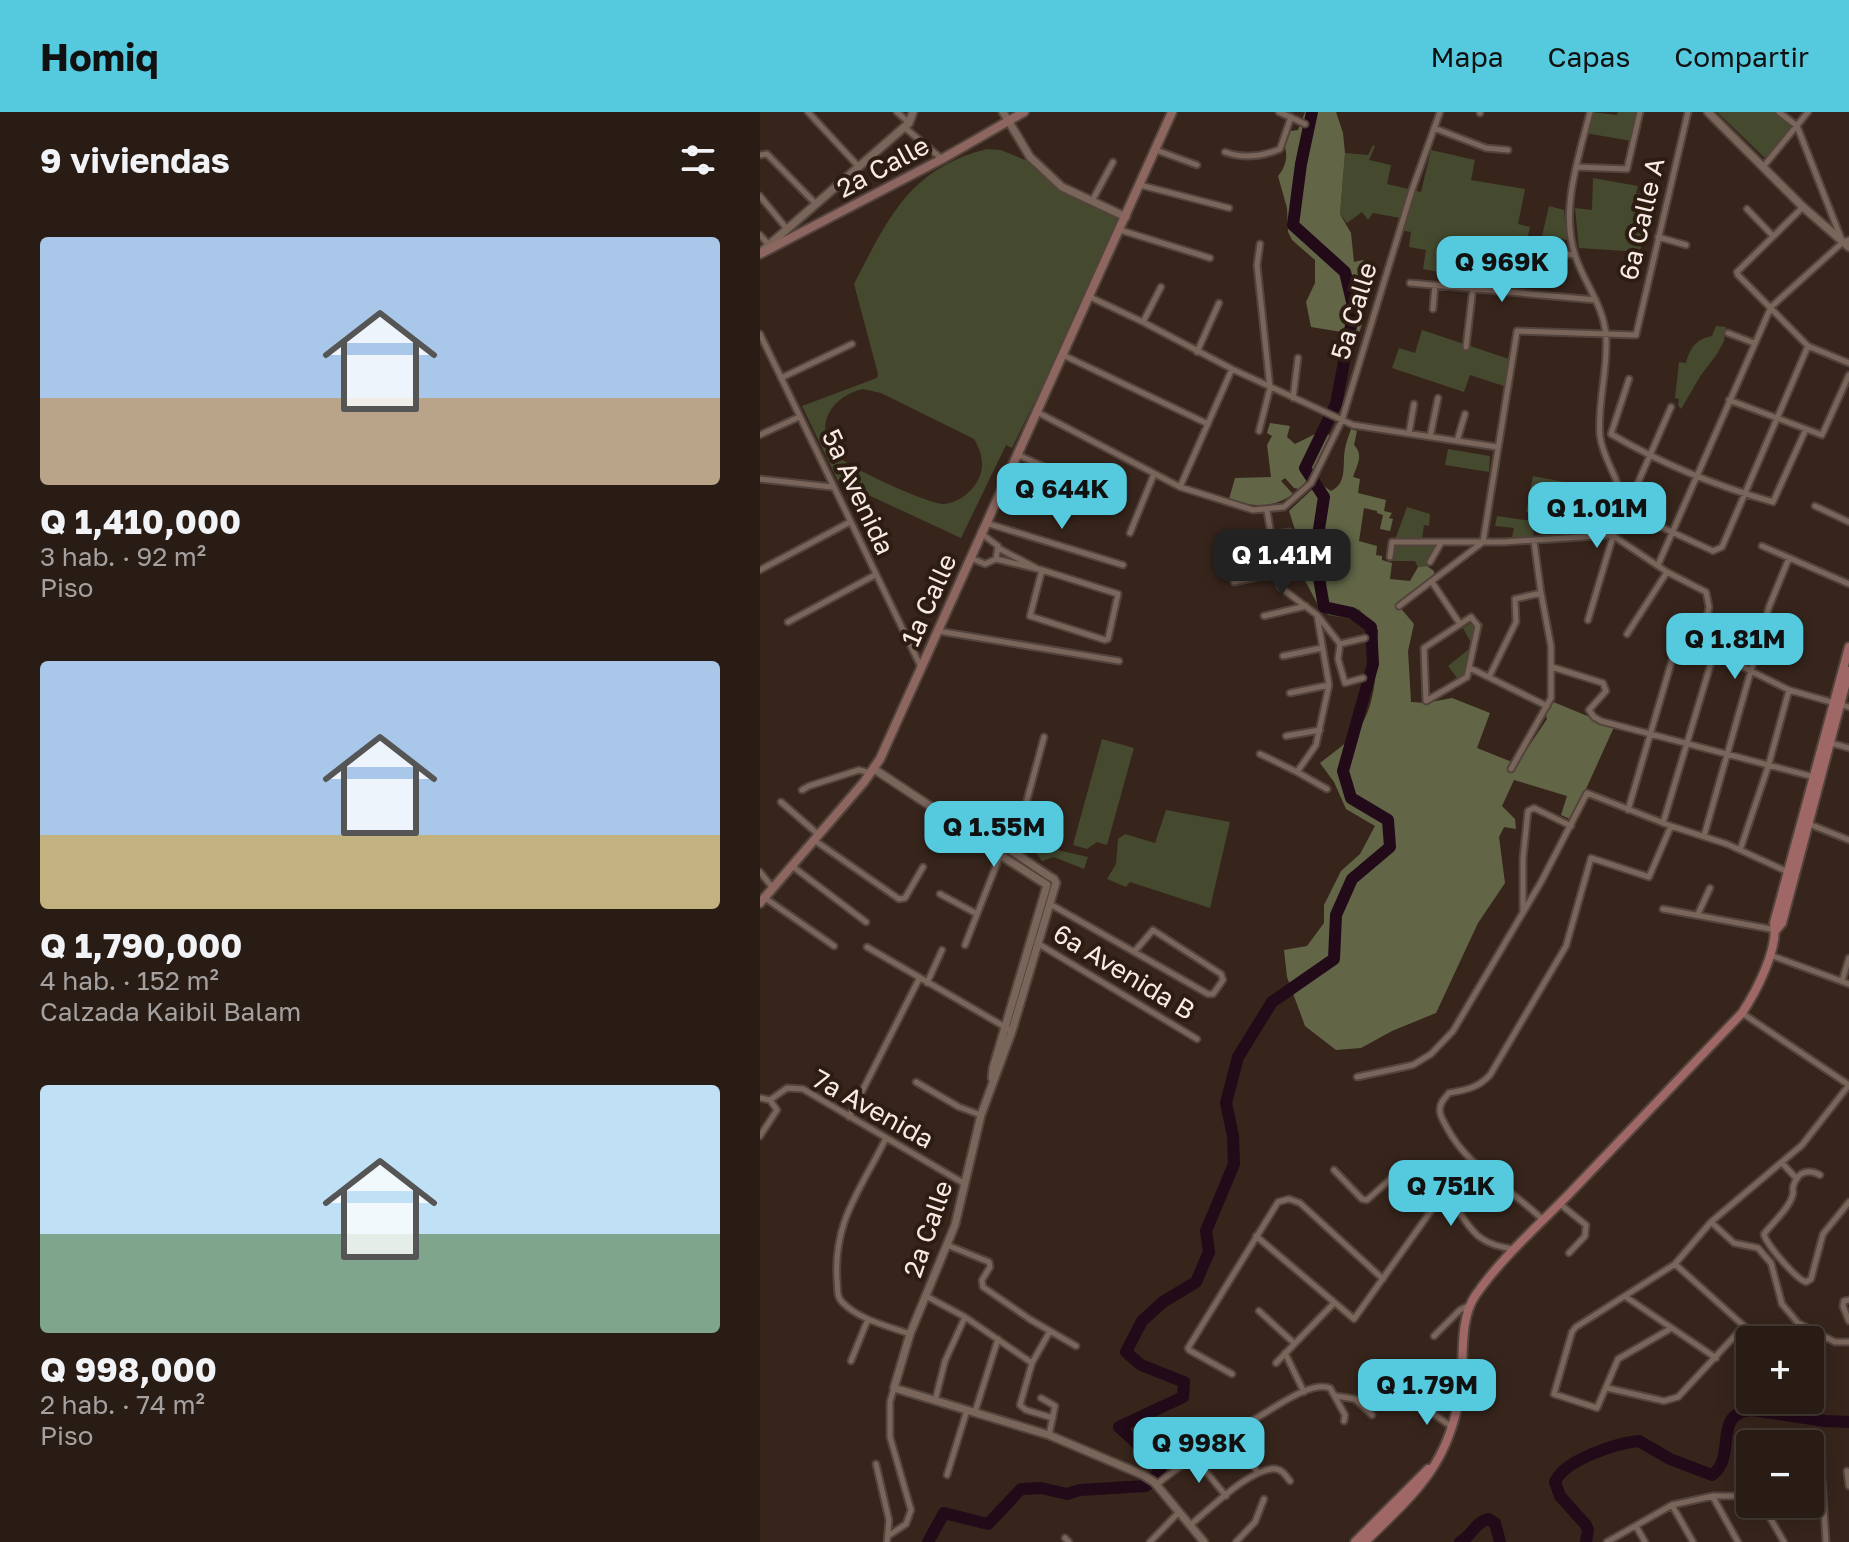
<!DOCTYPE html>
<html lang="es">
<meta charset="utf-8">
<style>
body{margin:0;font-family:"Golos Text",sans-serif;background:#352922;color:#f1f3f6;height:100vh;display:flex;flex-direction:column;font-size:30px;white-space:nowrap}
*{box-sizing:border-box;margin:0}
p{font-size:26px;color:#a5a1a0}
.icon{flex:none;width:44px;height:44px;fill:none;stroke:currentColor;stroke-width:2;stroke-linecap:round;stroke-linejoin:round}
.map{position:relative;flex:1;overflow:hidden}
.details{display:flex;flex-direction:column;background:#291c15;width:760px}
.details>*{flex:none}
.fabs{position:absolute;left:976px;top:1214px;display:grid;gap:16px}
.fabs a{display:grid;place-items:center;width:88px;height:88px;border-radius:8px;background:#291c15;box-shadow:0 4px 20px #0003,0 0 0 2px #453a34;font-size:40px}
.price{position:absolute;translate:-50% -68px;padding:0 18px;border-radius:16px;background:#55cade;color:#111;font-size:26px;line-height:52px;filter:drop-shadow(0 2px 4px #0008)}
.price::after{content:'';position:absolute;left:50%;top:48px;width:24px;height:18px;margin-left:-12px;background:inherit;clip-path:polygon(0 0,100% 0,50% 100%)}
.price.selected{background:#222;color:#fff}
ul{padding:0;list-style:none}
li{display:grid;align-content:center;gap:16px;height:424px;padding:0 40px}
li span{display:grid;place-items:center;height:248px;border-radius:8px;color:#555}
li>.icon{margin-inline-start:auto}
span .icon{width:144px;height:144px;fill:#fffc;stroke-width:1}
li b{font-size:34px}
h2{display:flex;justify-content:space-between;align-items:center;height:96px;padding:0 40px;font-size:34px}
header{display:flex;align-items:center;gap:48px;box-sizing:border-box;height:112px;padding:0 40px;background:#55cade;color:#111}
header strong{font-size:38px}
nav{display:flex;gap:44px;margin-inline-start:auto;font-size:28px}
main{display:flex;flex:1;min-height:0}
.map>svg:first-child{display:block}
.green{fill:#45492e;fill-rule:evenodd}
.forest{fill:#626647}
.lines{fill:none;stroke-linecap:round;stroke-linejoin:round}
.river{stroke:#220a19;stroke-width:12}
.minor-casing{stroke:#52433c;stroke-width:9}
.tertiary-casing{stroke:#52433c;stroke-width:11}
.secondary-casing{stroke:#52433c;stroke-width:12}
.primary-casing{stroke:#52433c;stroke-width:12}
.minor{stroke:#7a655a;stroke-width:5}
.tertiary{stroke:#7a655a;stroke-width:7}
.secondary{stroke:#8d6660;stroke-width:8}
.primary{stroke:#9f6766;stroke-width:8}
.labels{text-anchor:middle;stroke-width:8;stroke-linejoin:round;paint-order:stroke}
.street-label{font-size:26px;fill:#f8ebe5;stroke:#2d1c12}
</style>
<header>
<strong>Homiq</strong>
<nav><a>Mapa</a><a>Capas</a><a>Compartir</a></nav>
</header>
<main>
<section class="details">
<h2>9 viviendas<svg class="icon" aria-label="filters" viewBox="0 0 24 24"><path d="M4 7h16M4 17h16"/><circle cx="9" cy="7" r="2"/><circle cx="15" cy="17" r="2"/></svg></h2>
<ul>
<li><span style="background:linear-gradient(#a9c7e8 65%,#b9a48a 0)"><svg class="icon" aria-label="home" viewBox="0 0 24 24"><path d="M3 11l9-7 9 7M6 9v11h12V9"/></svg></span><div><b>Q 1,410,000</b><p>3 hab. · 92 m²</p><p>Piso</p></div></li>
<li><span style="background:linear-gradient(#a9c7e8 70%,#c2b280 0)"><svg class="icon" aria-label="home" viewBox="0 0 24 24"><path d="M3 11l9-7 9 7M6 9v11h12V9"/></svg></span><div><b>Q 1,790,000</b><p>4 hab. · 152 m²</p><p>Calzada Kaibil Balam</p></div></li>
<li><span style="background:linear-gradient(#bfe0f5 60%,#7fa58c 0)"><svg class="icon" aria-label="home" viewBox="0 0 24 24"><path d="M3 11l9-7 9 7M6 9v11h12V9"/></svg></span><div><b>Q 998,000</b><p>2 hab. · 74 m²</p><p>Piso</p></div></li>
</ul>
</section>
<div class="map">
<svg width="1089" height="1430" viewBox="0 0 1089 1430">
<rect width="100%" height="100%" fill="#37251c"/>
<path class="green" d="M831,0L857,3L858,0H878L872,29L825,21Z
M957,0H1020L1036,11L1007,48Z
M613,33L615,34L609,48L631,53L627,72L661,80L671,38L715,48L711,68L765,77L758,112L770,115L756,178L715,173L717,157L713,173L678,167V160L663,157L666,138L649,135L651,120L639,118L640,106L613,101L608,108L602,100L587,111L580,102L585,41L608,43Z
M227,37L241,38L270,50L302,76L361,100L297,244L252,336L246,333L201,426L78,369L42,294L117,266L118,262L94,172C128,106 150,56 227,37ZM103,277L121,281L214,327C223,342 226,358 215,373C208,383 196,391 184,392C170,393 82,353 74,341C53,313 72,284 103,277Z
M833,66L878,74L876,81L887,83L885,101L887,102L880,140L819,136L815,96L832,98Z
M789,94L804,98L807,128L782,124Z
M956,214L966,215L964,229L957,242L941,263L921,297L918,293L919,287L915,286L919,250L926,251C930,236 936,227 952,224Z
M662,218L752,248L744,274L710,263L704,280L632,256L639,236L655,241Z
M688,337L730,344L729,360L685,353Z
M773,364L842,377L840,390H859L856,407L849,414L798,422L801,403L766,400Z
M557,371L563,376L585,490L604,500L616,512L618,546L596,623L581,659C588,627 601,598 607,567C611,550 608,533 608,515L597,508L568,503L562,495L553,445L562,385L554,373Z
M647,395L670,402L669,414L664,413L662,427L635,428Z
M737,404L772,409L774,425H752L754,416L735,414Z
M636,432L679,433L667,454L658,455L655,449H633Z
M718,507L723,512L710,564L700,570L688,554L713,534L703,516Z
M342,627L374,636L347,733L337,730L327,737L313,733Z
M406,698L470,710L450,796L370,770L366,775L347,767L356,752L358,727L365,722L395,731Z
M293,737L328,745L324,757L294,745L282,749L276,741Z"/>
<path class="forest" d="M545,0H576L583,21L585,41L580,102L591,121L594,150L603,148L608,156L598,159C606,194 608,201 594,234L581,226L582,220L551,215L546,190L555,171V148L532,128L528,120L527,96L518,64C527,53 529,41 522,28L531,19L538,18Z
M510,311L530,314L527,325L535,332L559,320L570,323L556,359L539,377L534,376L525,366L521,369L533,382C513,397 492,395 469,387L475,366L511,365L507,333L512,324L507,321Z
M591,317L597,319L594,333C604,343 597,353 593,365L600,367L598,381L626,388L624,399L632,401L629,406L633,407L630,419L620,417L623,403L617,401V399L604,396L599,429L617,434L616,443L622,444V448L632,451L630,467L650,469L658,455L667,454L674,459V464L638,493L654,512L648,539L651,590L666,591L692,586L730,601L717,636L757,652L787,607L784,597L791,589L854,615L812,708L801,703L807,684L754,668L742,694L755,707L756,717L744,715L739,725L745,771L718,811L676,901L632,919L601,936L576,938L545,914L527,865L524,838L547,834L564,811V793L581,759L600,742L615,714L586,697L574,670L560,651C574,640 592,628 602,612C618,585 616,547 618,518L599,497L573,502L558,493L540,459L537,424L529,399L559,371L571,379C588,371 582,352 585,337C586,330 589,323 591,317Z"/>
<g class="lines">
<path class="river" d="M168,1430L184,1401L228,1412L261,1377L281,1376L307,1382L320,1378L386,1374L400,1359L391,1344L359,1315L423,1285L424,1270L381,1253L366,1240L382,1209L403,1190L436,1170L449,1140L446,1119L474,1052L473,1024L466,991L478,945L512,890L574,847L576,803L592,767L630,735L628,708L591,686L583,659L613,552L611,515L592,501L564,495L555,443L564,385L545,356L576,292L594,198L585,160L533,113L541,52L552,0
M700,1430C712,1424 714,1411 728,1407L735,1411L740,1430
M826,1430L828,1418L826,1413L800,1384L795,1370C804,1348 857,1331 879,1329L910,1347L952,1363C978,1345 951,1301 992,1298L1065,1309L1089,1310"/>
<defs>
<path id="minor" d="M48,0L99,55
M137,0L149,11
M519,0L545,12
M1019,0L1037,14L1081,126
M720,1V0
M144,15L182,47
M674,16L726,36L748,38
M396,38L437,53
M465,40C484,47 501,45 520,37L531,5
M0,43L7,42L56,92
M816,55L867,57L880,0
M1003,55L1048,0
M380,73L469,96
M0,84L27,117
M332,89L353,50
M1043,95L977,160L978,163L1048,234L1089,251
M987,97L1013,124
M360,118L450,146
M0,123L9,133
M898,125L926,133
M763,137L815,143
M650,171L836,188
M330,185L383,210L472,257L593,313L737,335
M673,197L675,173
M383,210L401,175
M968,221L994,231
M0,222L161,555
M706,235L713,175
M437,240L459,191
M303,243L448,312
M21,266L92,232
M869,267L851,322C902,352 956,374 1013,390L1046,317
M533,286L538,246
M969,288L1062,323L1089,263
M277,300L420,375L493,398L524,395L551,371L582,308L652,78L680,0
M499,319L510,276L497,153L500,132
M649,321L654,292
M0,323L39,305
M670,325L678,286
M697,329L705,302
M258,343L312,367
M0,367L72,375
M420,375L472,257
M1055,394L1089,410
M861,402H873L953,439L962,435L1048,234
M873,402L877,373L911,295
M226,411L363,453
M370,421L394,362
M475,428L530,420
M1002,434L1089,472
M240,437L276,456
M630,445L632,430H744L852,423L907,460L946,480L949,495L941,534L1029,578L1089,595
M211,446L225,452L236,447L238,434L222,422
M236,447L282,458L358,482L348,527L345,528L270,504L282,458
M670,450L681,431
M898,453L1011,195L1083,130L1089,128
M0,458L90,410
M474,470L533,457
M672,470L700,512
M639,494L723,430L757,219L876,223L928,0
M504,504L546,494
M558,504L580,532L578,547L585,571L603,566
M711,505L718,514L707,565L666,589L664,536Z
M828,508L862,394C862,369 843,349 840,324C837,292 848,259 846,226C845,196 825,172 816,146C799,99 819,45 830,0
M28,510L115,463
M178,519L359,549
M867,522L907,460
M580,532L605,526
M523,544L562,536
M792,555L843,571L846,579L829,598L834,605L841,609L1054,665
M710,556L787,594
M729,565L756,510L755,487L781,481
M530,581L569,573
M526,624L560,618
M1071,631L1089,636
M500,642L537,660L556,633L569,573L557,503L520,475L507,399
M751,657L791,586V534L781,481L774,429
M537,660L567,677
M42,678L49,674L99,658L111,661
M21,690L59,723
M868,698L917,531
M903,711L954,541
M1049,712L1089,728
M944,724L1009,495L1029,446
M54,728L139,787L145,786L163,755
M980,738L1008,655L1029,578
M253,740L284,625
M32,754L106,810
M0,760L13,776
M180,782L217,802
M5,786L74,834
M290,792L448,882H453L463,868L461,862L393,818L375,839
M903,797L1016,818
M763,799V746L768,699L774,696L811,714
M938,802L950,776
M277,831L437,927
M205,833L243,736
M107,835L252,919
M1010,843L1089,872
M1082,869L1089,846
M167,871L182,838
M982,901L1089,973
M597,965L653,953L671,942L693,919L781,770L827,681L911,714L967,732L1028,760
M156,970L199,995L221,1003
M0,986L10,988L27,976L43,977L205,1072
M89,1005L159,867
M0,1024L17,998L10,988
M126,1026C102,1076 73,1108 77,1168C78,1177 76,1185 83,1191C100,1208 128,1214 150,1222
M1022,1051L1037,1067
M574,1058L602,1087L607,1088L644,1055C656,1064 670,1071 681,1080C712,1107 705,1131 754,1137
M1060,1063C1050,1057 1038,1059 1034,1072C1031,1079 1035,1078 1032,1085C1028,1098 1012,1111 1004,1122C1006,1132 1036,1167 1046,1170L1051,1167L1063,1122L1089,1090
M800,1092L826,1113L825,1124L809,1141
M784,1109C751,1076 708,1057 686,1014C683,1008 679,1003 680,997C680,990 685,986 689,981C706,978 718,976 730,963L806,834L831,746L889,765L911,714
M951,1110L974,1131L998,1136L1011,1151L1022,1192L1038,1211L1075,1230H1089
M496,1124L594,1207L683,1082
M187,1133L229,1150L230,1155L222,1168L223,1175L271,1208L316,1234
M915,1152L984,1214L1004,1228
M166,1184L205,1205L272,1251
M866,1185L956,1246
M1089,1188L1084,1189L1083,1194L1089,1209
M499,1199L534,1231
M910,1217L858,1247L837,1296L794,1282L812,1220L816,1215L915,1152L951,1110L1042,1033L1089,973
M290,1219L272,1251L260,1293L266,1298L293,1306
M674,1224L700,1198L710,1193
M525,1241L544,1280
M91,1249L108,1207
M516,1251L574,1191
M472,1262L429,1238L428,1236L518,1090L529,1087L540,1091L623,1167
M847,1276L904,1289L918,1285L984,1214
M576,1284L595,1287L612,1303
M281,1286L295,1294L289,1323
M175,1289L185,1249L205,1205
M658,1291L692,1315
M215,1300L238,1227
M427,1310C441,1312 464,1320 477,1316C501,1308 546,1267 570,1276L585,1303L584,1309
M475,1317L497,1360
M434,1345L466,1384
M116,1352L129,1408L127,1430
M1087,1359L1089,1374
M187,1363L207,1298
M1050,1366L1057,1364L1062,1368L1066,1430
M396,1373C420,1353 446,1339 466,1316
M953,1385L978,1430
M1002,1392L1024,1430
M912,1393L933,1430
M430,1413C449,1398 492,1354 516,1357C523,1358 526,1364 530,1369
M876,1414L885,1430
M128,1424L146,1412L151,1398L130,1325V1290L134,1276
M305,1426L309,1430
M390,1430L419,1400
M476,1430L495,1410L504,1387
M847,1430L912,1393L953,1384H990"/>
<path id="tertiary" d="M243,0L270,45L302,75L366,105
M948,0L1043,95L1089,135
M2,139L149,11L153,0
M114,657L205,717L212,725L287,773L233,956L232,966
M205,717C237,724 267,751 294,767L296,771L252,919L221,1003L195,1113L150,1222L134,1276L289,1323L383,1363L394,1370L444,1430"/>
<path id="secondary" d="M0,142L182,47L264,0
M0,791L104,670L120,647L412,0"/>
<path id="primary" d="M1016,818L1022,811L1089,559
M595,1430L668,1357
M605,1430C655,1381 689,1353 700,1280C705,1250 698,1210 715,1184C741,1146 778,1114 810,1081C868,1021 925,961 982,901C996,880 1019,836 1014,811L1089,535"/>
</defs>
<use href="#minor" class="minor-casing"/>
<use href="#tertiary" class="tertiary-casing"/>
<use href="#secondary" class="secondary-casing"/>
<use href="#primary" class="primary-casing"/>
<use href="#minor" class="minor"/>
<use href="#tertiary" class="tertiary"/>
<use href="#secondary" class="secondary"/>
<use href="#primary" class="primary"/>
</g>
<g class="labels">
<g class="street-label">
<text transform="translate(123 55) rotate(-28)" y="9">2a Calle</text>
<text transform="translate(882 107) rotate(-77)" y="9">6a Calle A</text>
<text transform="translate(594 199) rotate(-73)" y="9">5a Calle</text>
<text transform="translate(98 380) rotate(65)" y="9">5a Avenida</text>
<text transform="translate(169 488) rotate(-66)" y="9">1a Calle</text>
<text transform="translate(364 860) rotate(31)" y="9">6a Avenida B</text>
<text transform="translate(113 997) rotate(29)" y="9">7a Avenida</text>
<text transform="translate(168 1117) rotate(-71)" y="9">2a Calle</text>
</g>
</g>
</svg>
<div class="fabs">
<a>+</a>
<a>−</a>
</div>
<b class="price" style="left:742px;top:192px">Q 969K</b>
<b class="price" style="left:302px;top:419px">Q 644K</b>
<b class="price" style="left:837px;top:438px">Q 1.01M</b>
<b class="price selected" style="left:522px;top:485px">Q 1.41M</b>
<b class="price" style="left:975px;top:569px">Q 1.81M</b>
<b class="price" style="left:234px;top:757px">Q 1.55M</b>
<b class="price" style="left:691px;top:1116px">Q 751K</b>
<b class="price" style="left:667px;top:1315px">Q 1.79M</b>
<b class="price" style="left:439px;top:1373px">Q 998K</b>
</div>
</main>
